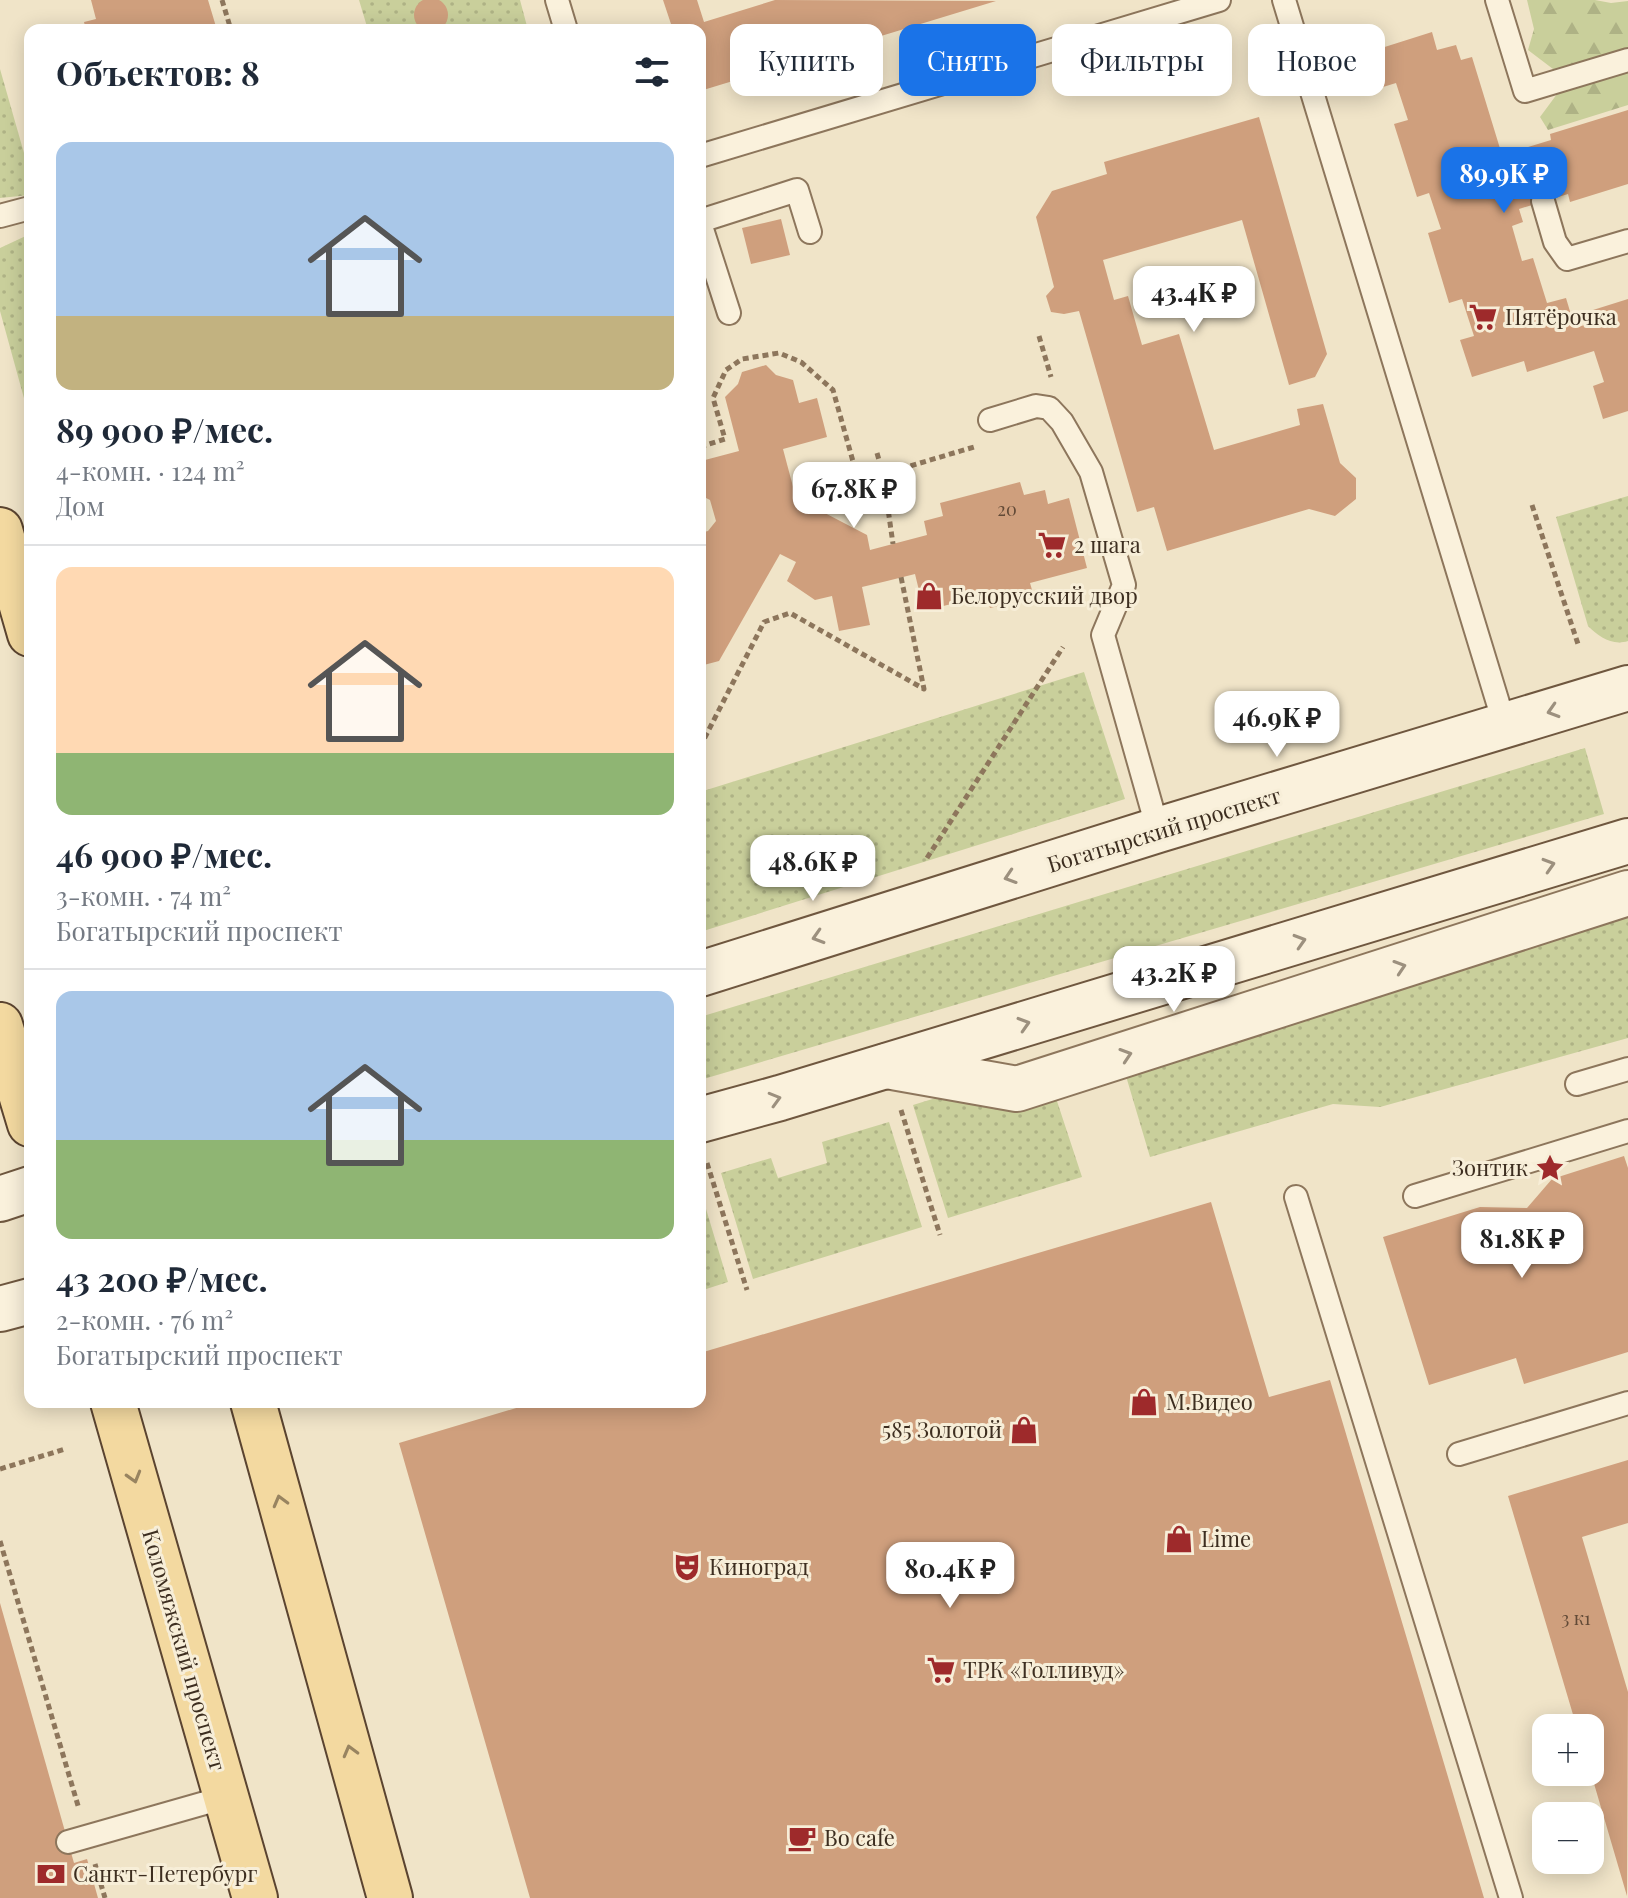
<!DOCTYPE html>
<html lang="ru">
<meta charset="utf-8">
<style>
body{margin:0;font-family:"Playfair Display",serif;background:#f2f2f3;color:#1f2937;height:100vh;display:flex;flex-direction:column;font-size:30px;white-space:nowrap}
*{box-sizing:border-box;margin:0}
p{font-size:26px;color:#747a83}
.icon{flex:none;width:44px;height:44px;fill:none;stroke:currentColor;stroke-width:2;stroke-linecap:round;stroke-linejoin:round}
.map{position:relative;flex:1;overflow:hidden}
.drawer{position:absolute;left:24px;top:24px;width:682px;height:1384px;display:flex;flex-direction:column;background:#fff;border-radius:16px;box-shadow:0 4px 20px #0003}
.drawer>*{flex:none}
.guide{position:absolute;left:730px;top:24px;width:760px;height:72px;display:flex;gap:16px}
.tools{position:absolute;left:1532px;top:1714px;display:grid;gap:16px}
.tools a{display:grid;place-items:center;width:72px;height:72px;border-radius:16px;background:#fff;box-shadow:0 4px 20px #0003;font-size:40px}
.price{position:absolute;translate:-50% -68px;padding:0 18px;border-radius:16px;background:#fff;color:#222;font-size:26px;line-height:52px;filter:drop-shadow(0 2px 4px #0008)}
.price::after{content:'';position:absolute;left:50%;top:48px;width:24px;height:18px;margin-left:-12px;background:inherit;clip-path:polygon(0 0,100% 0,50% 100%)}
.price.active{background:#1a73e8;color:#fff}
ul{padding:0;list-style:none}
li{display:grid;align-content:center;gap:16px;height:424px;padding:0 32px}
li+li{border-top:2px solid #e0e1e3}
li span{display:grid;place-items:center;height:248px;border-radius:16px;color:#555}
li>.icon{margin-inline-start:auto}
span .icon{width:144px;height:144px;fill:#fffc;stroke-width:1}
li b{font-size:34px}
h2{display:flex;justify-content:space-between;align-items:center;height:96px;padding:0 32px;font-size:34px}
.tag{padding:0 28px;border-radius:16px;background:#fff;box-shadow:0 4px 20px #0003;font-size:28px;line-height:72px}
.tag.active{background:#1a73e8;color:#fff}
.map>svg:first-child{display:block}
.grass{fill:url(#grass-dots)}
.forest{fill:url(#forest-firs)}
.building{fill:#cf9f7d}
.lines{fill:none;stroke-linecap:round;stroke-linejoin:round}
.lane-casing{stroke:#8d765c;stroke-width:26}
.street-casing{stroke:#8d765c;stroke-width:48}
.secondary-casing{stroke:#6f573f;stroke-width:48}
.primary-casing{stroke:#5b4430;stroke-width:48}
.path{stroke:#8d765c;stroke-width:5;stroke-dasharray:6 4;stroke-linecap:butt}
.lane{stroke:#faf1dc;stroke-width:22}
.street{stroke:#faf1dc;stroke-width:44}
.secondary{stroke:#faf1dc;stroke-width:44}
.primary{stroke:#f3d9a0;stroke-width:44}
.oneway{stroke:#9c907e}
.oneway2{stroke:#988460}
.labels{text-anchor:middle;stroke-width:6;stroke-linejoin:round;paint-order:stroke}
.number-label{font-size:18px;fill:#624a37}
.poi-label{font-size:22px;fill:#3d2e20;stroke:#f7eed8;text-anchor:start}
.street-label{font-size:22px;fill:#3d2e20;stroke:#f7eed8}
</style>
<div class="map">
<svg width="1628" height="1898" viewBox="0 0 1628 1898">
<defs>
<pattern id="grass-dots" width="8" height="8" patternUnits="userSpaceOnUse" patternTransform="scale(2)"><rect width="8" height="8" fill="#c9cf9b"/><path d="M2 2h.1M6 6h.1" fill="none" stroke="#aeb285" stroke-width="1.8" stroke-linecap="round"/></pattern>
<pattern id="forest-firs" width="22" height="20" patternUnits="userSpaceOnUse" patternTransform="scale(2)"><rect width="22" height="20" fill="#c9cf9b"/><path d="M5 1l3.5 6h-7zM16 11l3.5 6h-7z" fill="#aeb285"/></pattern>
</defs>
<rect width="100%" height="100%" fill="#f0e4c8"/>
<path class="grass" d="M359,0H520L528,30H368Z
M0,69L30,174V195L0,198Z
M30,234V420L0,311V248Z
M1628,496V641C1612,646 1599,637 1588,626L1556,517Z
M1084,672L1125,799L700,932V792Z
M1585,748L1604,814L700,1080V1017Z
M1628,909V1038L1380,1107L1333,1104L1150,1157L1123,1066Z
M965,1089H1053L1082,1177L948,1218L913,1105Z
M889,1122L922,1227L753,1279L721,1173L771,1158L778,1178L827,1163L822,1142Z
M700,1189L728,1282L700,1291Z"/>
<path class="forest" d="M1527,0H1595L1611,3L1628,1V105L1548,130L1540,117L1560,90L1553,69L1528,50L1534,29Z"/>
<path class="building" d="M414 15a17 17 0 1 1 34 0a17 17 0 1 1-34 0Z
M91,0H208L217,30H86L84,22L96,19Z
M663,0H697L704,22L775,0L996,1L700,91V30H673Z
M1432,32L1437,50L1456,45L1461,60L1472,57L1502,155L1551,140L1550,134L1628,110V184L1570,202L1568,194L1519,209L1523,222L1512,226L1522,261L1533,258L1547,303L1566,298L1575,328L1597,321L1593,310L1628,299V411L1603,419L1593,386L1604,382L1594,351L1527,372L1524,361L1472,377L1460,340L1474,336L1462,299L1449,303L1428,233L1441,229L1429,193L1417,197L1394,124L1408,120L1396,83L1383,87L1372,51Z
M1259,117L1327,354L1315,377L1289,385L1242,220L1103,260L1114,300L1128,296L1142,345L1179,334L1214,450L1300,425L1297,409L1323,404L1340,463L1356,478V499L1335,516L1309,509L1167,551L1154,507L1137,512L1079,311L1064,314L1051,312L1046,296L1054,287L1036,217L1052,191L1107,174L1104,162Z
M781,219L790,255L751,264L742,228Z
M766,365L776,375L793,380L799,403L817,398L827,437L783,449L796,498L867,535L870,550L927,535L924,521L943,516L940,503L1020,482L1024,495L1045,490L1048,504L1069,498L1087,568L1030,583L1034,597L990,608L986,595L924,611L915,574L887,581L862,587L870,625L839,631L832,596L815,600L787,581L796,562L780,554L719,661L700,666V533L708,531L716,521L710,500L700,495V467L705,460L739,451L725,397L738,384L742,372Z
M1624,1156L1628,1168V1352L1524,1384L1516,1358L1429,1385L1383,1237L1480,1207L1527,1208L1552,1179Z
M1211,1202L1269,1397L1330,1380L1484,1898H530L399,1443L536,1402H700V1353Z
M1628,1460V1523L1582,1537L1628,1692L1627,1896L1590,1770V1728H1577L1508,1496Z
M0,1603L74,1863L87,1859L98,1898H0Z"/>
<g class="lines">
<defs>
<path id="lane" d="M557,0L566,30
M1284,0L1505,726
M1497,0L1525,91L1628,60
M700,156L1219,0
M1543,201L1555,242L1567,259L1628,241
M0,216L30,208
M700,221L797,190L810,232
M700,223L729,313
M990,420L1036,406L1049,408L1062,422L1091,472L1124,585L1103,635L1158,830
M1577,1084L1628,1069
M1415,1196L1628,1131
M1296,1197L1511,1898
M1459,1454L1628,1403
M68,1842L226,1797"/>
<path id="street" d="M887,1066L1017,1089L1628,893"/>
<path id="secondary" d="M700,974L1158,830L1628,688
M700,1120L780,1098L1628,841
M0,1199L30,1189
M0,1309L30,1301"/>
<path id="primary" d="M0,530L30,634
M0,1025L30,1124
M113,1402L255,1898
M253,1402L390,1898"/>
</defs>
<use href="#lane" class="lane-casing"/>
<use href="#street" class="street-casing"/>
<use href="#secondary" class="secondary-casing"/>
<use href="#primary" class="primary-casing"/>
<path class="path" d="M222,0L231,30
M1039,336L1051,377
M700,447L725,439L713,398L726,370L742,359L779,353L801,362L833,390L854,465L883,474L974,447
M877,453L883,474L893,544
M1532,505L1578,644
M700,747L764,622L790,613L924,689L901,577
M927,858L1063,647
M901,1110L940,1235
M707,1163L747,1290
M0,1469L65,1449
M0,1541L79,1809
M95,1864L105,1898"/>
<use href="#lane" class="lane"/>
<use href="#street" class="street"/>
<use href="#secondary" class="secondary"/>
<use href="#primary" class="primary"/>
</g>
<defs><path id="oneway-chevron" d="M-2-3.5L2.5 0L-2 3.5" fill="none" stroke-width="1.6" stroke-linecap="round" stroke-linejoin="round" transform="scale(2)"/></defs>
<g class="oneway">
<use href="#oneway-chevron" transform="translate(1553 711) rotate(163)"/>
<use href="#oneway-chevron" transform="translate(1549 865) rotate(-17)"/>
<use href="#oneway-chevron" transform="translate(1010 877) rotate(162)"/>
<use href="#oneway-chevron" transform="translate(818 937) rotate(163)"/>
<use href="#oneway-chevron" transform="translate(1300 941) rotate(-17)"/>
<use href="#oneway-chevron" transform="translate(1400 967) rotate(-18)"/>
<use href="#oneway-chevron" transform="translate(1024 1024) rotate(-17)"/>
<use href="#oneway-chevron" transform="translate(1126 1055) rotate(-18)"/>
<use href="#oneway-chevron" transform="translate(775 1099) rotate(-16)"/>
</g>
<g class="oneway2">
<use href="#oneway-chevron" transform="translate(134 1477) rotate(74)"/>
<use href="#oneway-chevron" transform="translate(280 1501) rotate(-105)"/>
<use href="#oneway-chevron" transform="translate(350 1751) rotate(-105)"/>
</g>
<defs>
<symbol id="supermarket-bare" viewBox="-9 -9 18 18"><path d="M-6-5.5h2.5l.6 2H6L4.5 2H-2.5L-4.4-4H-6ZM-1.5 3.2a1.3 1.3 0 1 0 .1 0ZM3 3.2a1.3 1.3 0 1 0 .1 0Z" fill="#9e2a2b" stroke="#f7eed8" stroke-width="2.5" paint-order="stroke"/></symbol>
<symbol id="shop-bare" viewBox="-9 -9 18 18"><path d="M-5-2.5h2.3a2.7 3.5 0 0 1 5.4 0H5L5.5 6h-11ZM-1.5-2.5h3a1.5 2.3 0 0 0-3 0Z" fill="#9e2a2b" stroke="#f7eed8" stroke-width="2.5" paint-order="stroke"/></symbol>
<symbol id="sight-bare" viewBox="-9 -9 18 18"><path d="M0-6L1.8-2.2L6-1.7L2.9 1.2L3.7 5.4L0 3.3L-3.7 5.4L-2.9 1.2L-6-1.7L-1.8-2.2Z" fill="#9e2a2b" stroke="#f7eed8" stroke-width="2.5" paint-order="stroke"/></symbol>
<symbol id="theatre-bare" viewBox="-9 -9 18 18"><path d="M-5-5.5Q0-4 5-5.5V0Q5 5 0 6Q-5 5-5 0ZM-3.3-2.5H-1v1.5H-3.3ZM1-2.5H3.3v1.5H1ZM-2.8 1Q0 5.5 2.8 1Z" fill="#9e2a2b" stroke="#f7eed8" stroke-width="2.5" paint-order="stroke"/></symbol>
<symbol id="cafe-bare" viewBox="-9 -9 18 18"><path d="M-5.5-4.5H6V0H3Q3 3.5 0 3.5H-2.5Q-5.5 3.5-5.5 0ZM3-3.2v2h1.7v-2ZM-6 4.5H4V6H-6Z" fill="#9e2a2b" stroke="#f7eed8" stroke-width="2.5" paint-order="stroke"/></symbol>
<symbol id="bank-bare" viewBox="-9 -9 18 18"><path d="M-6-4H6V4H-6ZM0-2.3a2.3 2.3 0 1 0 0 4.6a2.3 2.3 0 1 0 0-4.6Z" fill="#9e2a2b" stroke="#f7eed8" stroke-width="2.5" paint-order="stroke"/></symbol>
</defs>
<g fill-rule="evenodd">
<use href="#supermarket-bare" x="1463" y="297" width="40" height="40"/>
<use href="#supermarket-bare" x="1032" y="525" width="40" height="40"/>
<use href="#shop-bare" x="909" y="576" width="40" height="40"/>
<use href="#sight-bare" x="1530" y="1148" width="40" height="40"/>
<use href="#shop-bare" x="1124" y="1382" width="40" height="40"/>
<use href="#shop-bare" x="1004" y="1410" width="40" height="40"/>
<use href="#shop-bare" x="1159" y="1519" width="40" height="40"/>
<use href="#theatre-bare" x="667" y="1547" width="40" height="40"/>
<use href="#supermarket-bare" x="921" y="1650" width="40" height="40"/>
<use href="#cafe-bare" x="782" y="1818" width="40" height="40"/>
<use href="#bank-bare" x="31" y="1854" width="40" height="40"/>
</g>
<g class="labels">
<g class="number-label">
<text x="1007" y="516">20</text>
<text x="1576" y="1625">3 к1</text>
</g>
<g class="poi-label">
<text x="1505" y="325">Пятёрочка</text>
<text x="1074" y="553">2 шага</text>
<text x="951" y="604">Белорусский двор</text>
<text x="1528" y="1176" text-anchor="end">Зонтик</text>
<text x="1166" y="1410">М.Видео</text>
<text x="1002" y="1438" text-anchor="end">585 Золотой</text>
<text x="1201" y="1547">Lime</text>
<text x="709" y="1575">Киноград</text>
<text x="963" y="1678">ТРК «Голливуд»</text>
<text x="824" y="1846">Bo cafe</text>
<text x="73" y="1882">Санкт-Петербург</text>
</g>
<g class="street-label">
<text transform="translate(1164 830) rotate(-17)" y="8">Богатырский проспект</text>
<text transform="translate(184 1650) rotate(74)" y="8">Коломяжский проспект</text>
</g>
</g>
</svg>
<div class="tools">
<a>+</a>
<a>−</a>
</div>
<b class="price active" style="left:1504px;top:215px">89.9K ₽</b>
<b class="price" style="left:1194px;top:334px">43.4K ₽</b>
<b class="price" style="left:854px;top:530px">67.8K ₽</b>
<b class="price" style="left:1277px;top:759px">46.9K ₽</b>
<b class="price" style="left:813px;top:903px">48.6K ₽</b>
<b class="price" style="left:1174px;top:1014px">43.2K ₽</b>
<b class="price" style="left:1522px;top:1280px">81.8K ₽</b>
<b class="price" style="left:950px;top:1610px">80.4K ₽</b>
<div class="guide">
<a class="tag">Купить</a>
<a class="tag active">Снять</a>
<a class="tag">Фильтры</a>
<a class="tag">Новое</a>
</div>
<section class="drawer">
<h2>Объектов: 8<svg class="icon" aria-label="filters" viewBox="0 0 24 24"><path d="M4 7h16M4 17h16"/><circle cx="9" cy="7" r="2"/><circle cx="15" cy="17" r="2"/></svg></h2>
<ul>
<li><span style="background:linear-gradient(#a9c7e8 70%,#c2b280 0)"><svg class="icon" aria-label="home" viewBox="0 0 24 24"><path d="M3 11l9-7 9 7M6 9v11h12V9"/></svg></span><div><b>89 900 ₽/мес.</b><p>4-комн. · 124 m²</p><p>Дом</p></div></li>
<li><span style="background:linear-gradient(#ffd9b3 75%,#8fb573 0)"><svg class="icon" aria-label="home" viewBox="0 0 24 24"><path d="M3 11l9-7 9 7M6 9v11h12V9"/></svg></span><div><b>46 900 ₽/мес.</b><p>3-комн. · 74 m²</p><p>Богатырский проспект</p></div></li>
<li><span style="background:linear-gradient(#a9c7e8 60%,#8fb573 0)"><svg class="icon" aria-label="home" viewBox="0 0 24 24"><path d="M3 11l9-7 9 7M6 9v11h12V9"/></svg></span><div><b>43 200 ₽/мес.</b><p>2-комн. · 76 m²</p><p>Богатырский проспект</p></div></li>
</ul>
</section>
</div>
